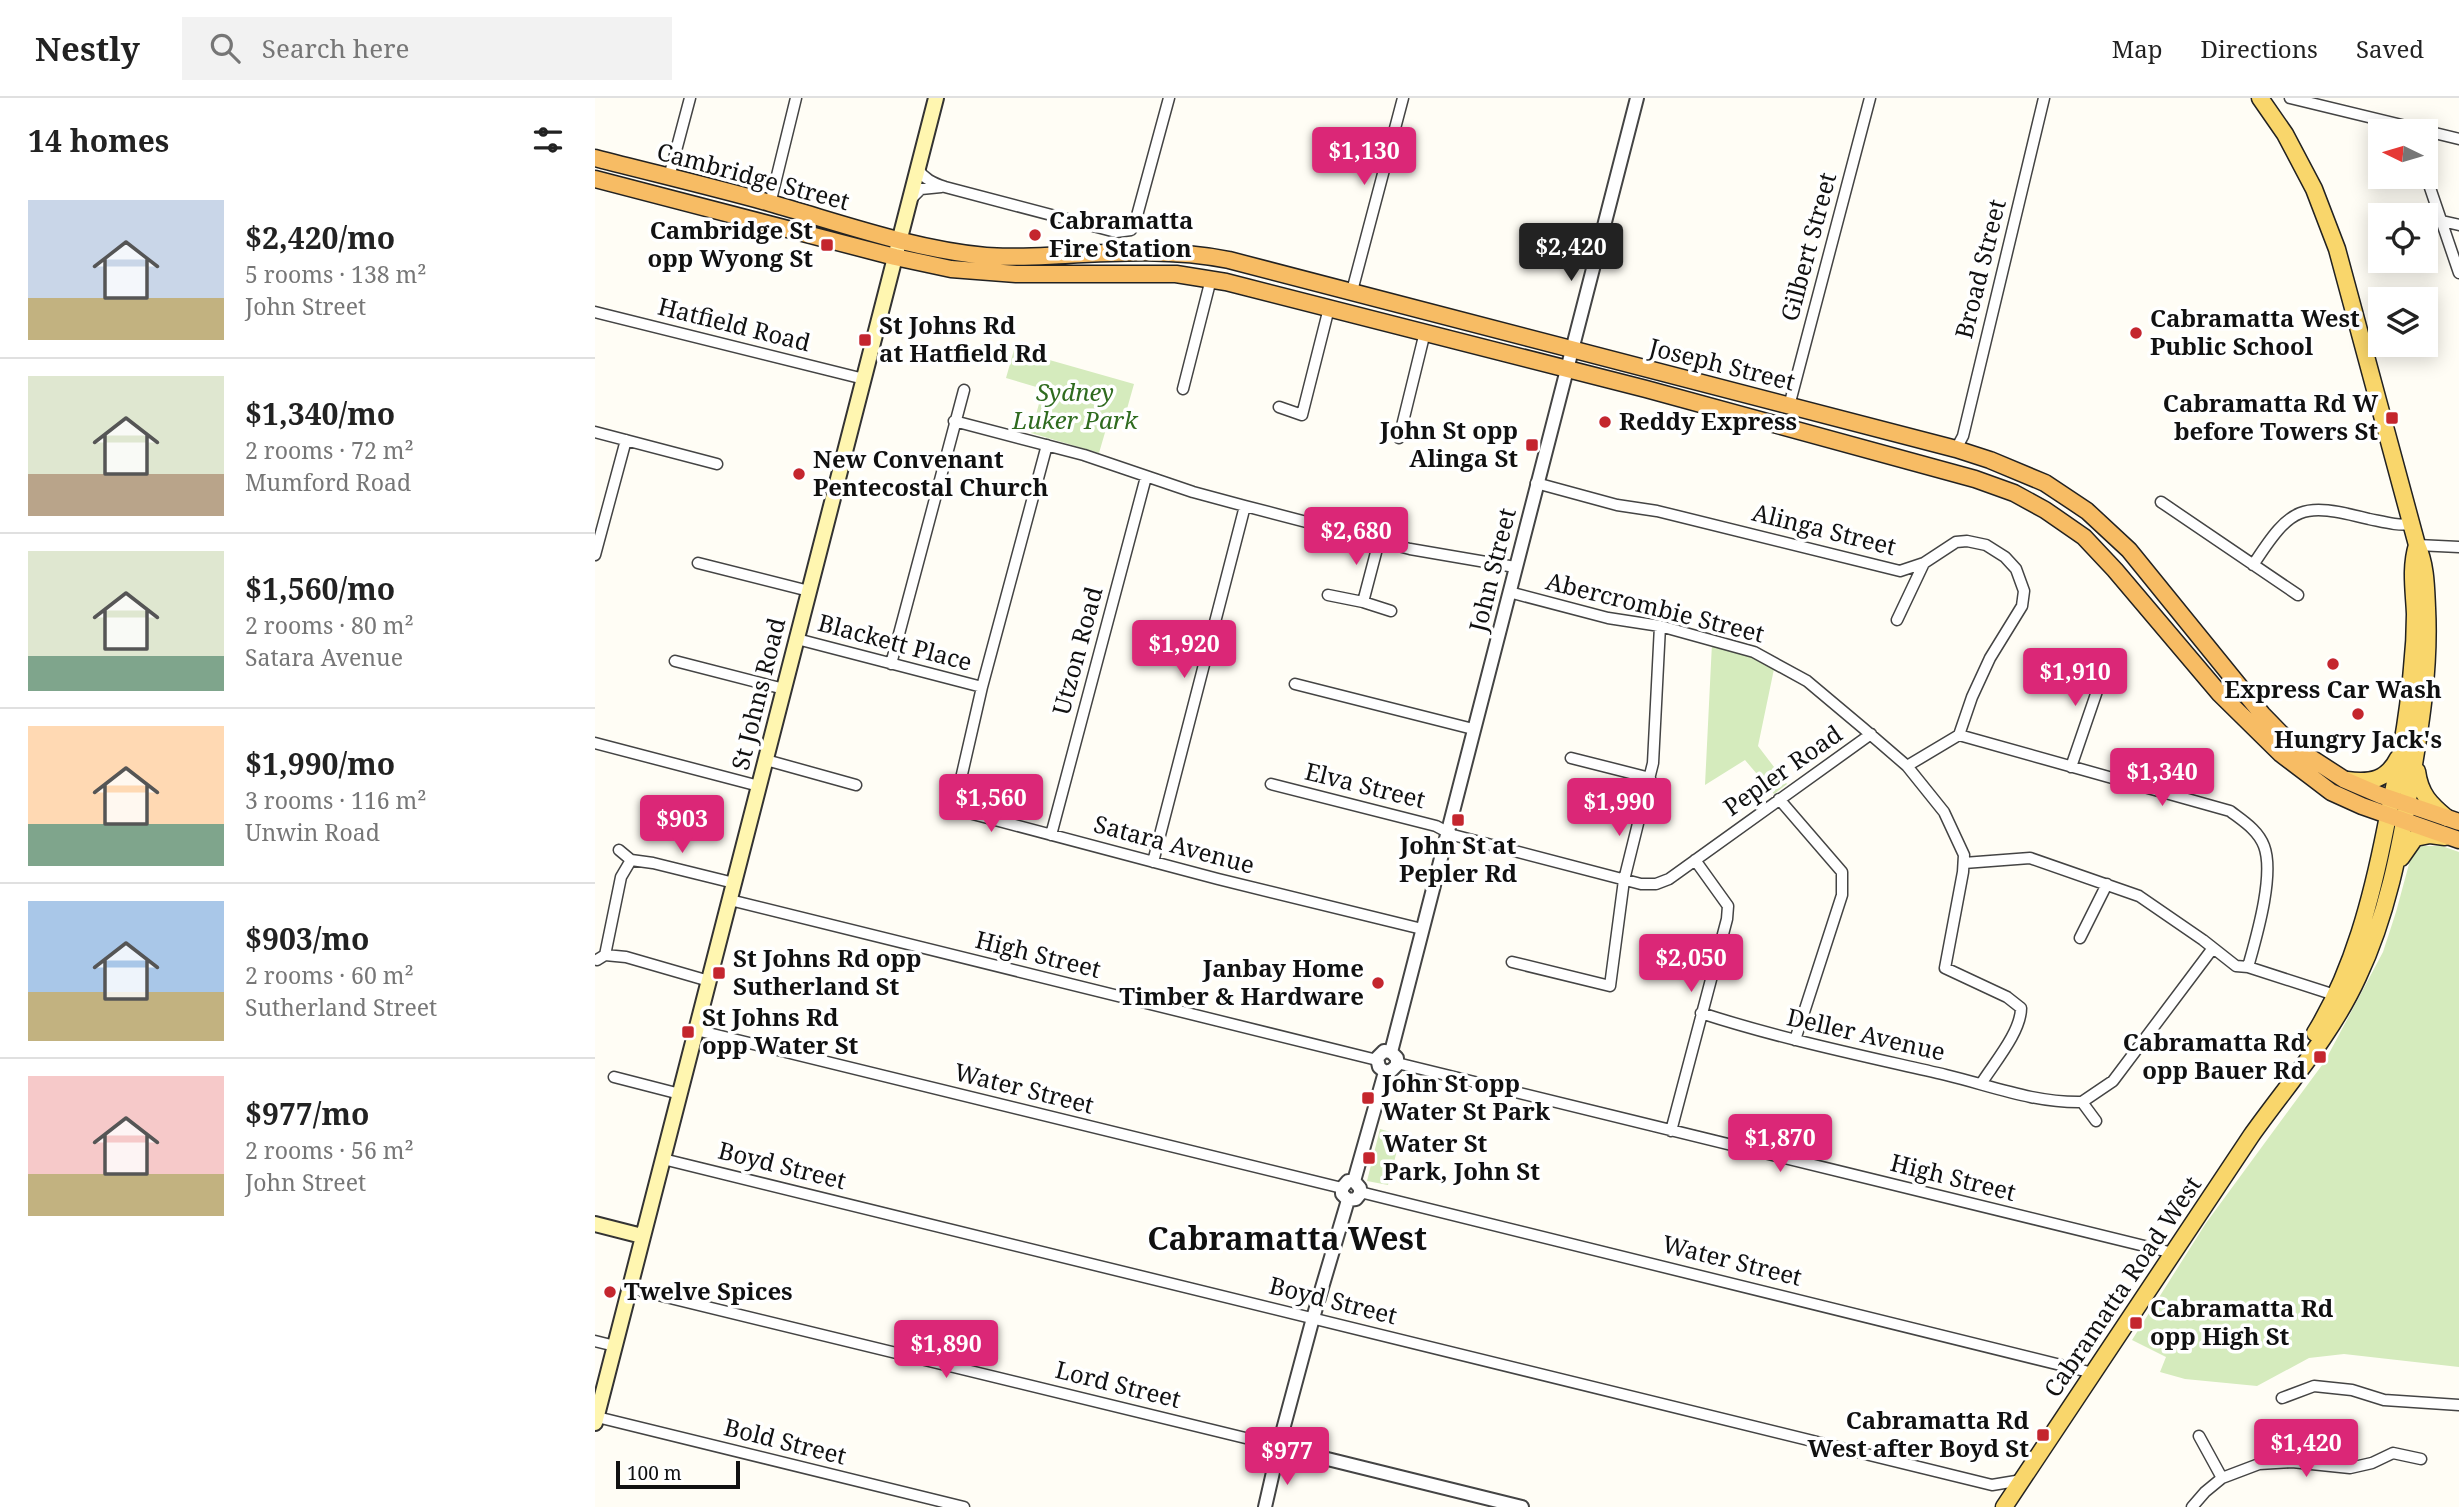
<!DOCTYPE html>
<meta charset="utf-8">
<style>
body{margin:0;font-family:"Noto Serif",serif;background:#f2f2f2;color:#222;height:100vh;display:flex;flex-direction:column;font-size:26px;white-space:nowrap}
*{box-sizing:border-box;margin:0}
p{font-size:23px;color:#767676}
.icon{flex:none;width:38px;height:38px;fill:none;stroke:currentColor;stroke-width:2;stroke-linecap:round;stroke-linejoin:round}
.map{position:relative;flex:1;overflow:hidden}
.side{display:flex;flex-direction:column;background:#fff;width:595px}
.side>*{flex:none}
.needle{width:46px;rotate:275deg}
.controls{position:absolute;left:1773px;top:21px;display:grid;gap:14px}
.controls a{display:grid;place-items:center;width:70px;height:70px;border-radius:0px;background:#fff;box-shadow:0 4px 18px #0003;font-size:35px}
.scale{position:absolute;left:21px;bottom:18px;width:124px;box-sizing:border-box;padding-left:7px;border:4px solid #111;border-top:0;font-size:19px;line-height:24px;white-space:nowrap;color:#111;-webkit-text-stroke:5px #fff;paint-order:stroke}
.price{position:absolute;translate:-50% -60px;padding:0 16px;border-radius:7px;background:#db2777;color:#fff;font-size:23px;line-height:46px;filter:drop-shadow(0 2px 4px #0008)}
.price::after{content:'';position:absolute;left:50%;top:42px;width:21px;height:16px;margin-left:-10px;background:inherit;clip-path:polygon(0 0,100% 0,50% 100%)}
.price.current{background:#222;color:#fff}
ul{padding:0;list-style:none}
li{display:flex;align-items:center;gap:21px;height:175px;padding:0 28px}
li+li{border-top:2px solid #e0e0e0}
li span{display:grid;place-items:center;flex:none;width:196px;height:140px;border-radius:0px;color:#555}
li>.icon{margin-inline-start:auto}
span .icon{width:84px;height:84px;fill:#fffc;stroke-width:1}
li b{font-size:30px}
h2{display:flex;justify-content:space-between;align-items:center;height:84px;padding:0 28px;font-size:30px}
header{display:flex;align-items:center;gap:42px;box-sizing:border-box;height:98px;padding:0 35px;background:#fff;border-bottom:2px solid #e0e0e0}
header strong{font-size:33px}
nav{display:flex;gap:38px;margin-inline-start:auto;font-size:24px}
.search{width:490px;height:63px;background:#f2f2f2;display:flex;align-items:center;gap:18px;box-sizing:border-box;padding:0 24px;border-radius:0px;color:#767676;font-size:26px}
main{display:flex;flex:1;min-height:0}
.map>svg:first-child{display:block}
.green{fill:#d5ebbd}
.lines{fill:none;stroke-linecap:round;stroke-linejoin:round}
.minor-casing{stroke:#444;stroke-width:13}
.tertiary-casing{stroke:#444;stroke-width:16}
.secondary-casing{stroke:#333;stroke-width:18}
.primary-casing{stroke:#222;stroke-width:19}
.trunk-casing{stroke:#222;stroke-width:19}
.minor{stroke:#fff;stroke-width:10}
.tertiary{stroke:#fff;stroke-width:12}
.secondary{stroke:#fff6b0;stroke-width:14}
.primary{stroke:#f9d66b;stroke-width:16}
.trunk{stroke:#f7bc64;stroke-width:16}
.poi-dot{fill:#c4262e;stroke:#fff;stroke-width:2.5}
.labels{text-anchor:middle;stroke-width:7;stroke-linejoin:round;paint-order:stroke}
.street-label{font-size:24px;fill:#111;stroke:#fff}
.poi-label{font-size:24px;font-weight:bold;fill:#111;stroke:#fff;text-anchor:start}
.park-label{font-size:24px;font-style:italic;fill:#2f6b1f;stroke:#fff}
.district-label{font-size:32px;font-weight:bold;fill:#111;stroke:#fff}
</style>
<header>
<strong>Nestly</strong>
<div class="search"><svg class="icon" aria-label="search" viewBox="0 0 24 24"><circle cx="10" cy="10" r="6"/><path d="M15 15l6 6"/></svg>Search here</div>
<nav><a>Map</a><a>Directions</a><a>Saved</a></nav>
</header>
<main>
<section class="side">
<h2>14 homes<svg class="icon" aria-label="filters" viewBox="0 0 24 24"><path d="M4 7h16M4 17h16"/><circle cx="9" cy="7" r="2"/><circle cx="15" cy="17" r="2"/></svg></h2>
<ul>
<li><span style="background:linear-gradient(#c9d6e8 70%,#c2b280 0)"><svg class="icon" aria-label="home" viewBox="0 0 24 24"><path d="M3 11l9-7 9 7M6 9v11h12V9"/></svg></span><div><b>$2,420/mo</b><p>5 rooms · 138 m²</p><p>John Street</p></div></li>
<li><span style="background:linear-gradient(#dfe7d0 70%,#b9a48a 0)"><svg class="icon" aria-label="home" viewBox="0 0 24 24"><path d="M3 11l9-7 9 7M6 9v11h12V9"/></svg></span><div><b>$1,340/mo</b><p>2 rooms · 72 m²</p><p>Mumford Road</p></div></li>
<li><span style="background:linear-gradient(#dfe7d0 75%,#7fa58c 0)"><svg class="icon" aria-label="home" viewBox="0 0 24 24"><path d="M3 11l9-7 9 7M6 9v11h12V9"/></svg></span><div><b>$1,560/mo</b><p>2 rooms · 80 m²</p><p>Satara Avenue</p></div></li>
<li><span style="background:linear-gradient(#ffd9b3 70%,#7fa58c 0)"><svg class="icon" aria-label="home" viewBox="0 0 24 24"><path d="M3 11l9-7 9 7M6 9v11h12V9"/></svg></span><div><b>$1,990/mo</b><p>3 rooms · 116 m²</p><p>Unwin Road</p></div></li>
<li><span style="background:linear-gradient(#a9c7e8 65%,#c2b280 0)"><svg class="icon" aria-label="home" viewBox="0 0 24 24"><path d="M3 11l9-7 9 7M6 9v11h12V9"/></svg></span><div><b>$903/mo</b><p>2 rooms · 60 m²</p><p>Sutherland Street</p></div></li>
<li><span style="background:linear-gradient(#f6c9c9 70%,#c2b280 0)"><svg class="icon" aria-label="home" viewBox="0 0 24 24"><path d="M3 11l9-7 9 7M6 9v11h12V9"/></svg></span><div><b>$977/mo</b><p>2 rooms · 56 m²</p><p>John Street</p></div></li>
</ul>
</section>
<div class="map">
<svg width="1864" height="1409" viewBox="0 0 1864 1409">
<rect width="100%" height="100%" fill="#fffdf5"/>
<path class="green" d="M419,252L539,286L530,318L516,314L504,355L436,335L448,291L411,280Z
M1117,545L1156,559L1179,571L1163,648L1192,686L1179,696L1150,662L1110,687Z
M1827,748H1847L1864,754V1269L1749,1256L1714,1260L1662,1288L1590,1281L1565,1274L1571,1259L1537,1242L1611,1125L1730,963L1788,854L1801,814L1817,755Z
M785,1031L806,1037L793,1087L772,1083Z"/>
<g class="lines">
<defs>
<path id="minor" d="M1695,0L1864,41
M322,70C329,81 338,85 350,89L521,134L536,132L540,125L574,0
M1830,75L1864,175
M74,79L95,0
M316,101L326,91L346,89
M175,106L201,0
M1847,123L1864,127
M757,193L808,0
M0,214L269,281
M588,291L616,181
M1194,308L1275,0
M684,309L707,317L734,210
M359,323L489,357L598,394L650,408L815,451L920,469
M0,334L122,366
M804,340L830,234
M452,347L387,589L359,711L623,781L827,831
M1361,351L1368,338L1449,0
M941,385L1022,407L1062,413L1305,473L1329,465L1361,444L1372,443L1391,447L1410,459L1421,471L1429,493L1427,508L1395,560L1377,599L1364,637L1312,668
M1566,404L1703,497
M1822,447L1864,449
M0,457L31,342
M103,465L214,493
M1658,467C1697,407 1706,404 1774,421C1789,424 1802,428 1817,426
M914,494L1013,520L1065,528L1159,554L1212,583L1268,630L1312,668L1349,714L1369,757L1368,774L1350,870L1412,899L1426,910C1426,934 1399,965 1386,986
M733,497L768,504L796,513
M768,504L784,443
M1302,522L1329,465
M202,541L387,589
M80,563L189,591
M296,566L369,292
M700,586L878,631
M1364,637L1635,713C1648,723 1663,732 1669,748C1680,777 1661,840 1653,869
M0,645L164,688
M976,660L1055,680
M171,662L261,687
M1476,669L1513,561
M676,686L841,728L858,737L1046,786H1061L1074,781L1276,636
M1184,701L1247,774V797L1200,942
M456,737L551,379
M24,752L36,762L58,765L139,785
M558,764L650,408
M1369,765L1435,760L1544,798L1608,842L1641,868L1653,869L1743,898
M135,802L782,962
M1485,840L1512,786
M10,857L26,779L36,762
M2,862L10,857L31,859L114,883
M917,864L1015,888L1029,782L1058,665L1065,528
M1106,915C1186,941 1269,958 1351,977C1397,988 1439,1005 1487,1004L1501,1023
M101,932L747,1090
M802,965L1578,1155
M19,979L85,996
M1487,1004L1518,983L1618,850
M1076,1033L1132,821L1133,808L1100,762
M68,1061L1397,1387L1427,1382
M765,1094L1498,1275
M34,1190L675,1346
M0,1243L20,1248
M1687,1300L1719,1288L1757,1292L1789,1302L1864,1307
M2,1319L369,1409
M1604,1338L1627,1380
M1597,1409L1610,1394L1627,1380L1664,1366L1697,1364L1755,1370L1777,1365L1798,1355L1826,1361"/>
<path id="tertiary" d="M796,954L1042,0
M790,974L784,969L782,960L789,953L796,954
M790,974L797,972L802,967V960L796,954
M759,1083L790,974
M753,1102L747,1096V1090L753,1083H759
M753,1102L761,1101L765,1096V1090L759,1083
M686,1339L718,1220L753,1102
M696,1352L927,1409
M681,1361L675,1356L674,1349L677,1343L686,1339
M670,1409L681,1361"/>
<path id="secondary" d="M0,1126L47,1138
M0,1325L341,0"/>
<path id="primary" d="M1822,673C1825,696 1835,706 1852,720
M1752,682C1776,685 1792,682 1803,660
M1806,760L1820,740L1835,737L1850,739
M1720,935C1758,873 1777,799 1791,728C1802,676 1813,623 1817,570C1819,552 1820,534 1820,516C1819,492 1815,470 1822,447
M1409,1409L1656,1038C1693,986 1736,938 1763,879C1792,818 1805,751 1816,684C1826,626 1835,569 1832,510C1831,488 1831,467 1822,447L1742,151L1719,91L1690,36L1665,0"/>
<path id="trunk" d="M0,60C58,75 117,89 175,105C246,125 317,151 391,158C417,160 444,158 470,157C525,154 580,151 634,162L1361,351L1395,362L1450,385L1492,413L1534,452L1667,616L1699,649L1750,682L1785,697L1864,724
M0,81L300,159L356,171L421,176H581L631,184L1051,291L1380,381L1419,395L1450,412L1489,439L1520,472L1625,596L1686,656L1715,678L1736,694L1767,708L1864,742"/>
</defs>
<use href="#minor" class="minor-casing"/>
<use href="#tertiary" class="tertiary-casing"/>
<use href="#secondary" class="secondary-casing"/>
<use href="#primary" class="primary-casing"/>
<use href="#trunk" class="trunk-casing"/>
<use href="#minor" class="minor"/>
<use href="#tertiary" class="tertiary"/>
<use href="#secondary" class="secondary"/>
<use href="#primary" class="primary"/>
<use href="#trunk" class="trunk"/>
</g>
<g class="poi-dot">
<circle cx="440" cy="137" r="7"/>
<rect x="225" y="140" width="14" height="14" rx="3.5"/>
<circle cx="1541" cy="235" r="7"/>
<rect x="263" y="235" width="14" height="14" rx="3.5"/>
<rect x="1790" y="313" width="14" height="14" rx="3.5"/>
<circle cx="1010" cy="324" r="7"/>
<rect x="930" y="340" width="14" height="14" rx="3.5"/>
<circle cx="204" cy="376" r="7"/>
<circle cx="1738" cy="566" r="7"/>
<circle cx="1763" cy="616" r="7"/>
<rect x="856" y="715" width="14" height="14" rx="3.5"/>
<rect x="117" y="868" width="14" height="14" rx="3.5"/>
<circle cx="783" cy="885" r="7"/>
<rect x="86" y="927" width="14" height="14" rx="3.5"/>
<rect x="1718" y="952" width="14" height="14" rx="3.5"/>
<rect x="766" y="993" width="14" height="14" rx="3.5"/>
<rect x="767" y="1053" width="14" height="14" rx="3.5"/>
<circle cx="15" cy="1194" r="7"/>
<rect x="1534" y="1218" width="14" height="14" rx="3.5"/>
<rect x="1441" y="1330" width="14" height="14" rx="3.5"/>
</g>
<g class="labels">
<g class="street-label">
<text transform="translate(158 79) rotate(15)" y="8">Cambridge Street</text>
<text transform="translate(1214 149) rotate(-75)" y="8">Gilbert Street</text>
<text transform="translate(1386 171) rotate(-76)" y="8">Broad Street</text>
<text transform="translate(139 227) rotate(14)" y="8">Hatfield Road</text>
<text transform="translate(1127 267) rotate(14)" y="8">Joseph Street</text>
<text transform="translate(1229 432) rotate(14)" y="8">Alinga Street</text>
<text transform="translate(898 472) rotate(-76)" y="8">John Street</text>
<text transform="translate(1060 510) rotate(14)" y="8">Abercrombie Street</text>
<text transform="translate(300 545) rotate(15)" y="8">Blackett Place</text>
<text transform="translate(483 553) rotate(-75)" y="8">Utzon Road</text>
<text transform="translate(164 596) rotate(-76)" y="8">St Johns Road</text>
<text transform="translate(1188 673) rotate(-35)" y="8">Pepler Road</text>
<text transform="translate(770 688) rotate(14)" y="8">Elva Street</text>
<text transform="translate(579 747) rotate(15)" y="8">Satara Avenue</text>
<text transform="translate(443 857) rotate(14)" y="8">High Street</text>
<text transform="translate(1271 937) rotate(13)" y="8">Deller Avenue</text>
<text transform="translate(429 991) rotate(14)" y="8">Water Street</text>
<text transform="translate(187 1068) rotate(14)" y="8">Boyd Street</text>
<text transform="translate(1358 1080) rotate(14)" y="8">High Street</text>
<text transform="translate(1137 1163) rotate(14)" y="8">Water Street</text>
<text transform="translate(1528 1189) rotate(-56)" y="8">Cabramatta Road West</text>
<text transform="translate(738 1203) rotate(14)" y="8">Boyd Street</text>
<text transform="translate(523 1287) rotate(14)" y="8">Lord Street</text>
<text transform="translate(190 1344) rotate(14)" y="8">Bold Street</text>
</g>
<g class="poi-label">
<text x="454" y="131">Cabramatta<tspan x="454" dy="28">Fire Station</tspan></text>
<text x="218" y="141" text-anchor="end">Cambridge St<tspan x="218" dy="28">opp Wyong St</tspan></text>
<text x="1555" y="229">Cabramatta West<tspan x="1555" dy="28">Public School</tspan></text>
<text x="284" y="236">St Johns Rd<tspan x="284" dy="28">at Hatfield Rd</tspan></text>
<text x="1783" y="314" text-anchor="end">Cabramatta Rd W<tspan x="1783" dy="28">before Towers St</tspan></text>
<text x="1024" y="332">Reddy Express</text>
<text x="923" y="341" text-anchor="end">John St opp<tspan x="923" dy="28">Alinga St</tspan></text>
<text x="218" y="370">New Convenant<tspan x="218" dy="28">Pentecostal Church</tspan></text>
<text x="1738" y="600" text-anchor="middle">Express Car Wash</text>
<text x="1763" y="650" text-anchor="middle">Hungry Jack's</text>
<text x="863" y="756" text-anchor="middle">John St at<tspan x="863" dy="28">Pepler Rd</tspan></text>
<text x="138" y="869">St Johns Rd opp<tspan x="138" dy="28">Sutherland St</tspan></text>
<text x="769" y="879" text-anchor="end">Janbay Home<tspan x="769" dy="28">Timber &amp; Hardware</tspan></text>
<text x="107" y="928">St Johns Rd<tspan x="107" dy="28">opp Water St</tspan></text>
<text x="1711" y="953" text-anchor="end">Cabramatta Rd<tspan x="1711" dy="28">opp Bauer Rd</tspan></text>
<text x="787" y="994">John St opp<tspan x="787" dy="28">Water St Park</tspan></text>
<text x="788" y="1054">Water St<tspan x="788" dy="28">Park, John St</tspan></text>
<text x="29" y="1202">Twelve Spices</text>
<text x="1555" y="1219">Cabramatta Rd<tspan x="1555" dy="28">opp High St</tspan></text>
<text x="1434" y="1331" text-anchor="end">Cabramatta Rd<tspan x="1434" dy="28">West after Boyd St</tspan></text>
</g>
<g class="park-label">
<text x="480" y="303">Sydney<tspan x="480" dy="28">Luker Park</tspan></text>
</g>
<g class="district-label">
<text x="692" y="1152">Cabramatta West</text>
</g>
</g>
</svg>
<div class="controls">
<a><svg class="needle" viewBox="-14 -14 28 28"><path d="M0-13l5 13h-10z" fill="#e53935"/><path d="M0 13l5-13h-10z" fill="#767676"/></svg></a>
<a><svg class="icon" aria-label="locate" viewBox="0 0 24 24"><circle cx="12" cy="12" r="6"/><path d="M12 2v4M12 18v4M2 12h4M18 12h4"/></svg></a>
<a><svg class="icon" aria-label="layers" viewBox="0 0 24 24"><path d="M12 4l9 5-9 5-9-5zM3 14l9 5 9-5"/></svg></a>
</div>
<div class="scale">100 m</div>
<b class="price" style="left:769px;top:89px">$1,130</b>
<b class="price current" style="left:976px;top:185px">$2,420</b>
<b class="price" style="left:761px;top:469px">$2,680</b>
<b class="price" style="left:589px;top:582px">$1,920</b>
<b class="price" style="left:1480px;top:610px">$1,910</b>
<b class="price" style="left:1567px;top:710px">$1,340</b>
<b class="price" style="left:396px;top:736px">$1,560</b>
<b class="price" style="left:1024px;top:740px">$1,990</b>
<b class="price" style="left:87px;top:757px">$903</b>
<b class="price" style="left:1096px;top:896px">$2,050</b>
<b class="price" style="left:1185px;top:1076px">$1,870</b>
<b class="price" style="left:351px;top:1282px">$1,890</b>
<b class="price" style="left:1711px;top:1381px">$1,420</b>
<b class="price" style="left:692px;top:1389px">$977</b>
</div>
</main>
